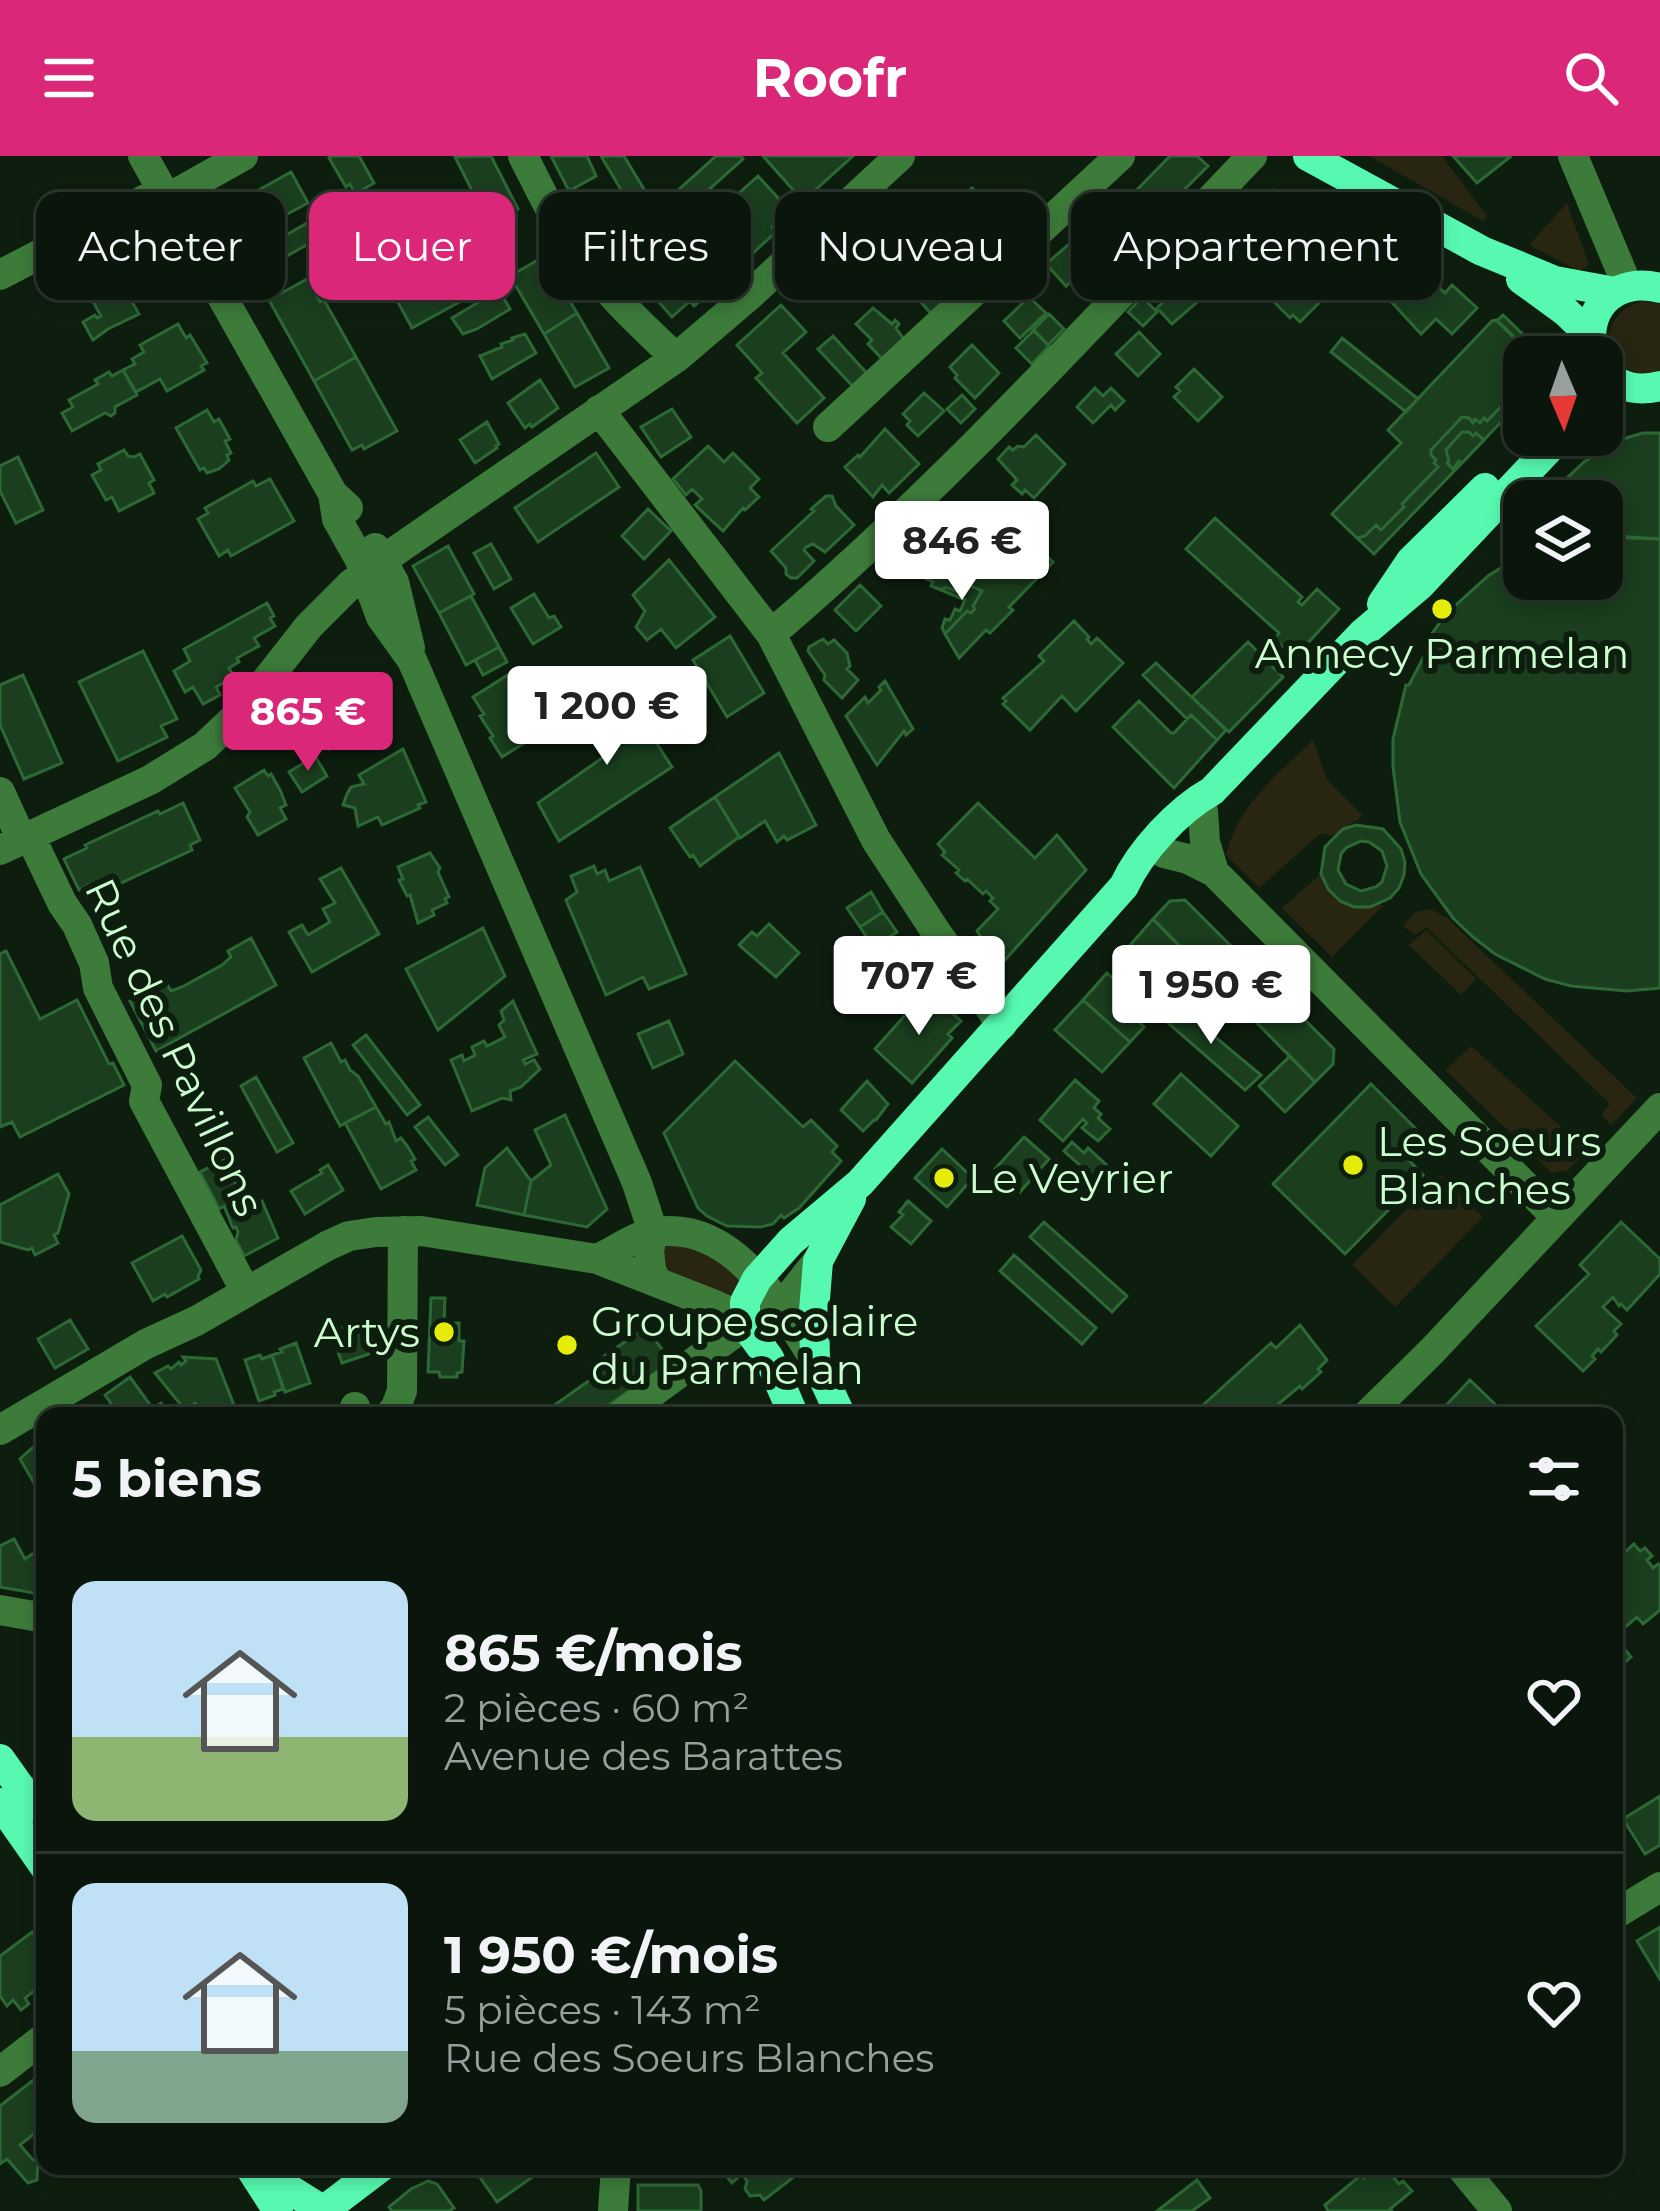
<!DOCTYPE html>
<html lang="fr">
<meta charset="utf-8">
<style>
body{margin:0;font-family:Montserrat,sans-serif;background:#182319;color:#f1f3f6;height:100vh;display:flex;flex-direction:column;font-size:45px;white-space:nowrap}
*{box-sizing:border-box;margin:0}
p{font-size:39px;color:#999f9d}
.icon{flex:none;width:66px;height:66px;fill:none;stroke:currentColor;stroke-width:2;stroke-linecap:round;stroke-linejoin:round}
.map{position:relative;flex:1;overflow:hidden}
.panel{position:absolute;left:36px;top:1251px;width:1587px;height:768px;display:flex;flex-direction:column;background:#0a160b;border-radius:24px;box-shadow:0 6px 18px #0003,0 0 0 3px #2a352c}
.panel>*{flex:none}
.guide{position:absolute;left:36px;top:36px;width:1590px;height:108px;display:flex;gap:24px}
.needle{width:78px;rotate:178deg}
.tools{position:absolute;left:1503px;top:180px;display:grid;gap:24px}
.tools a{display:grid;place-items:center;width:120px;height:120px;border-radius:24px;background:#0a160b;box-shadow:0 6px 18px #0003,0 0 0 3px #2a352c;font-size:60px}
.price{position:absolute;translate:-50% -102px;padding:0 27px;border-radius:12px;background:#fff;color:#222;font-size:39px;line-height:78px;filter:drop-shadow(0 3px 6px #0008)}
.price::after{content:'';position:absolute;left:50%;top:72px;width:36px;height:27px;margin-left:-18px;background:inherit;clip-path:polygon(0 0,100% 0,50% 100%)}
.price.selected{background:#db2777;color:#fff}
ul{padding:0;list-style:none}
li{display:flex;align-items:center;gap:36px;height:300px;padding:0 36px}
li+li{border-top:3px solid #2a352c}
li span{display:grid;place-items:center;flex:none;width:336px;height:240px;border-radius:24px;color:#555}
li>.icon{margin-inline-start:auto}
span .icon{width:144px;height:144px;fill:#fffc;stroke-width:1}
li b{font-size:51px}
h2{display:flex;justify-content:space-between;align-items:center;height:144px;padding:0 36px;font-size:51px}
.tag{padding:0 42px;border-radius:24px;background:#0a160b;box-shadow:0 6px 18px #0003,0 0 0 3px #2a352c;font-size:42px;line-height:108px}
.tag.selected{background:#db2777;color:#fff}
header{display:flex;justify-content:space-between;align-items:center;height:156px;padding:0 36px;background:#db2777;color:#fff;font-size:54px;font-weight:700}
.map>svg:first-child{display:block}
.green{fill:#282510}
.building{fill:#1a3e1e;stroke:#2d6934;stroke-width:3;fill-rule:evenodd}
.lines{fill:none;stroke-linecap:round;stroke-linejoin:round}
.minor{stroke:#3c7b3a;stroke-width:30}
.major{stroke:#57f9b0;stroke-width:30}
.poi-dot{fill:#e6ec09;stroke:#0d1e0f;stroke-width:4.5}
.labels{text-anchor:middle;stroke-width:12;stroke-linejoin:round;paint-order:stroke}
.poi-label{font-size:42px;fill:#ccfdce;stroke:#0d1e0f;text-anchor:start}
.street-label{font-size:42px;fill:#ccfdce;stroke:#0d1e0f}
</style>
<header><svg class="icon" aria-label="menu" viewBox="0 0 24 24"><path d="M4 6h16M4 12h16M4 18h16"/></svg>Roofr<svg class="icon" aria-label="search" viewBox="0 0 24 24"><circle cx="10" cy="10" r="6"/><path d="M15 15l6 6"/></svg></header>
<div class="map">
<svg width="1660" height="2055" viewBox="0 0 1660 2055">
<rect width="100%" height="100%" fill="#0d1e0f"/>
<path class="green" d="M1369,0H1442L1487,60L1483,65Z
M1567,47L1589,109L1579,115L1529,89Z
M1644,145L1660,148V215C1606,231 1587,158 1644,145Z
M1313,584L1327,624L1363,660L1333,680L1321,677L1259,732L1226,699C1239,647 1276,620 1313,584Z
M1321,718C1334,753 1351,752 1384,749L1332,801L1282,752Z
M1431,753L1447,762L1637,942L1611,969L1601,959L1610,948L1426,771L1416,779L1403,770L1416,756Z
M1426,774L1476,823L1461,839L1409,789Z
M1471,890L1578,986L1588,975L1598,985L1567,1015L1552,1017L1445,914Z
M1440,1019L1483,1061L1395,1151L1352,1109Z
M689,1086L745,1120L738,1144L665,1116L657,1093Z"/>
<path class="building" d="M332,0H359L374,27L355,38L350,28L346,31L329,2Z
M491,0L518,53L489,68L455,1Z
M551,0H587L596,20L569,35Z
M601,0H624L645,35L630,49Z
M716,0H741L743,3L625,109L612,94Z
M763,0H853L803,45Z
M1170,0H1197L1208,10L1184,34L1186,36L1154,65L1157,67L1154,70L1151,68L1144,75L1130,61L1137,53L1127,44Z
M1453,0H1509L1510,1L1477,27Z
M291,16L308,47L237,85L221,55Z
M758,20L790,55L772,71L776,76L752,98L747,93L730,109L697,75Z
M972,32L995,56L982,68L985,71L977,79L974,76L967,82L944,58L950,52L946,48L957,37L962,41Z
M620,33L630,49L601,77L589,58Z
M1274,34L1295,54L1287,62L1291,65L1282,74L1279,71L1273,77L1252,57Z
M1227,42L1237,51L1214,73L1239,99L1264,77L1273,87L1224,139L1177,91Z
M307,67L317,83L257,117L248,101Z
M1325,70L1336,82L1339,80L1365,101L1300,166L1293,159L1290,162L1269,141L1272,138L1265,131L1309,86L1311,88L1315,84L1313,82Z
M697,75L730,109L714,123L719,128L694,150L690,145L672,161L648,134L645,136L642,133L645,130L640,126Z
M1076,82L1094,102L1107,89L1122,105L1094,132L1080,117L1066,130L1046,108Z
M460,88L485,132L412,172L388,128Z
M543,101L577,157L544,178L510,120Z
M923,105L947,128L967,109L979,122L936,163L902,125Z
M1416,109L1445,137L1452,129L1477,152L1452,178L1436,163L1421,178L1386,140Z
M307,123L320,146L324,144L356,201L314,225L269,144Z
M1185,124L1202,142L1172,168L1157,152Z
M120,125L139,158L108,173L93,184L83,166L95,159L97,162L101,160L91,142Z
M499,134L510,153L477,173L463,178L452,162Z
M1029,141L1046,157L1020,182L1004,165Z
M1142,141L1157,156L1143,170L1128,156Z
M781,149L806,176L783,197L824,242L797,267L756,222L762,217L737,189Z
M873,152L892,168L895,164L899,168L896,172L908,189L888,209L868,188L872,184L856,168Z
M577,157L609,212L575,231L544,178Z
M1049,158L1064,173L1048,189L1033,174Z
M1503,159L1546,201H1529L1531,198L1497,165Z
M1497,164L1531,198L1529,201H1524V227L1487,265L1484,262L1480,267L1475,263L1473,267L1469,262L1462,261L1431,294V299L1436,304L1434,307L1438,311L1402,348L1404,351L1381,374L1376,369L1365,380L1357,382L1332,358L1401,287L1388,274L1492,165Z
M178,168L186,182L190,179L207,207L201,210L204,214L167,235L160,223L136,236L123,214L135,208L132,203L144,196L140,189Z
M1034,174L1049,190L1032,208L1016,192Z
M1139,176L1160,198L1138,220L1116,198Z
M525,178L536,197L492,223L480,200L502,191L501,188L513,184L512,182Z
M833,180L872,223L858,236L818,193Z
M1342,182L1418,243L1406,256L1331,196Z
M972,189L999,217L975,242L955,222L957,219L950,211Z
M356,201L397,275L364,293L362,289L352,294L314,225Z
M1194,213L1222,241L1198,265L1174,241L1180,235L1176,231Z
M123,214L137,239L115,251V257L111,260L105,257L72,275L62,257L73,251L69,244L98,228L95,224L109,216L112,220Z
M540,224L558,252L532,271L530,268L525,272L508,247Z
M1524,227V242L1484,284L1476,277L1473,280L1469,276H1462L1446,294L1449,305L1447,307L1453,313L1459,305L1462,307L1374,398L1357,382L1365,380L1376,369L1381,374L1404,351L1402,348L1438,311L1434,307L1436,304L1431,299V294L1462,261L1469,262L1473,267L1475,263L1480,267L1484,262L1487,265Z
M1095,232L1103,240L1111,232L1124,245L1115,254L1111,249L1093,267L1077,251Z
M924,237L944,255L918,280L907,269L910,265L903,258Z
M962,239L975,253L961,267L947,253Z
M672,253L691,281L661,301L641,271Z
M207,254L214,266L219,263L230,283L225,285L231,297L227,299L229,304L219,313L207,317L204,312L200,314L176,272Z
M487,266L499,288L496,290L497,292L475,307L460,284Z
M885,273L919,308L889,337L882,329L873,341L845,311L858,299L860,301Z
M1462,276H1469L1473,280L1476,277L1484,284L1462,307L1459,305L1453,313L1447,307L1449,305L1446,294Z
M1643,277H1660V383L1602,381V345H1554L1566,323L1584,306L1619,284Z
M1036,279L1065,308L1034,342L1025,334L1022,338L1012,329L1017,324L998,303L1009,291L1013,294L1018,290L1024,291Z
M708,290L724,306L733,297L759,323L750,332L759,341L745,354L743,352L723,375L695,349L702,343L692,333L686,339L673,323Z
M124,294L128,300L134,301L140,298L154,324L149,327L154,337L119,355L112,341L106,344L92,319L101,314L98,308Z
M596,297L619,331L538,386L515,352Z
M18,301L43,354L16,367L0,335V310Z
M270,323L294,365L231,400L228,394L219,400L198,363L208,357L205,352L253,325L256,330Z
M826,340H832L836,350L854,369L825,396L813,388L806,391L804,394L814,405L797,422H791L786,418V412L771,395L814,355L811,353Z
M648,353L671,375L644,403L622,380Z
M1215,362L1302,441L1298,446L1302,449L1317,433L1339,453L1294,502L1274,483L1279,477L1186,393Z
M921,376L938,383L940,377L949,378L948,382L966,390V387L974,393L973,396L983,400L977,414L993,421L997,412L1001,413L1022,391L1027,397L1035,389L1053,406L1009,451L1013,454L990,477L986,474L959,502L945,478L967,455L971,457L975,453L973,450L982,435L960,425L956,435L946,431L941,434L931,430L933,426L922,421L900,399Z
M1617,380L1660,383V832L1627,835L1571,830L1545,823L1495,798L1473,781L1453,762L1421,718L1400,666L1393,611V583L1406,529H1409L1433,483L1430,480L1447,457L1488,420L1512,405L1513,407L1524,402V423H1602V381Z
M491,388L511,423L494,433L474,397Z
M448,390L474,438L439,457L413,410Z
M669,404L715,461L676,492L661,473L647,484L636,471L645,455L633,439Z
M960,425L982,435L973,450L975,453L971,457L967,455L945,478L942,472L945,463L950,464L955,453L960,455L965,444L941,434L946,431L956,435Z
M860,429L881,450L856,475L835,454Z
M534,438L549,462L554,460L561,471L533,488L511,452Z
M471,440L499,491L466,509L439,457Z
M267,447L274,460L270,462L275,470L254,482L259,490L237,502L239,506L229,512L234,521L216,531L220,539L203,548L193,531L185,536L174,515L190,505L184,493Z
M1074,465L1089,481L1087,483L1091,488L1097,482L1123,507L1076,555L1062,540L1030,574L1003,548L1006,545L1003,542L1044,505L1039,500Z
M730,480L764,537L727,561L693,504Z
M823,483L828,488L834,484L847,497L850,510L847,513L858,524L842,542L824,524L825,519L808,495L809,491Z
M1248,486L1283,521L1229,576L1192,541Z
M499,491L507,506L483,519L475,504Z
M143,495L177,563L161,570L167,581L118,605L79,526Z
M1156,507L1226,574L1217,584L1191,559L1187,563L1143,519Z
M514,515L528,544L531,558L542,576L502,601L490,582L493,580L480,560L484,558L473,541Z
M23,519L62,607L24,623L0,569V529Z
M885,525L913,573L906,579L904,575L877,609L846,560L865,541L868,547L881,534L879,531Z
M345,529L354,536L371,562L329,593L316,573L312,575L306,568L311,564L308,561L332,543L329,537L334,534L337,537Z
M623,536L672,611L559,685L538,647L605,600L581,562Z
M1139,545L1171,577H1174L1191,559L1217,584L1174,632L1113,571Z
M403,593L426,646L418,649L420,652L382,669L378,661L358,670L355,652L343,649L347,638L351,631L364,628L359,619Z
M779,597L816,669L787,684L784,680L777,686L765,665L740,682L715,641Z
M315,600L327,620L302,636L289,616Z
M264,614L268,620L271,618L280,634L286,649L280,652L286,663L258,679L247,661L250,656L235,632Z
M715,641L739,681L700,710L693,699L690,701L670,672Z
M183,647L200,684L190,689L192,694L93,740L88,729L79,734L64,703L87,692L85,689L158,655L160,658Z
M978,647L1035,702L1057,679L1086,714L1005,804H995L977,775L998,753L990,745L993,742L986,735L983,738L967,723L965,725L956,717L959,714L942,699L945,696L938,688Z
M1356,669L1383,673L1401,693L1405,706L1404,719L1399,732L1390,742L1370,751H1354L1340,745L1328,733L1321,718L1325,691L1343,673ZM1361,685L1369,686L1382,695L1387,710L1382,726L1376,731L1361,735L1346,728L1338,714L1341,698L1346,692Z
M430,697L440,712L438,716L449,741L445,743L447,747L432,754L434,759L418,767L410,739L407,740L399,724L403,723L398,711Z
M594,710L597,718L605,714L609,725L640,711L686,818L649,833L643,821L606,839L566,744L577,736L571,720Z
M341,712L379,778L312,816L289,776L302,769L308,779L330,766L323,753L335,747L320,723Z
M871,736L883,756L860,771L847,752Z
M1185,744L1278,837L1252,862L1153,763L1170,745Z
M883,756L897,776L873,791L860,771Z
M1153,763L1179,790L1144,828L1117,804Z
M769,768L799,797L776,821L739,789L752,776L757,780Z
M483,772L505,820L438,874L406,813Z
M251,782L276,829L156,895L130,845L165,825L171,835L182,831L222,809L231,801L228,795Z
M6,795L40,863L77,844L109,908L113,907L124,929L20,981L12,966L0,971V798Z
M1107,817L1139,846L1129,857L1144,871L1130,886L1083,844Z
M1278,837L1334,893L1333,908L1315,926L1252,862Z
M932,839L961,865L948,878L952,882L912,927L875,893L914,849L919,853Z
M1083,844L1130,886L1102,916L1055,874Z
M513,845L537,898L523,904L525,908L534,904L540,913L521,931L510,935L511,944L502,942L472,955L451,904L462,899L464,905L475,899L472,891L484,885L487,890L505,881L499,869L504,864L501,855Z
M1173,846L1261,919L1245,934L1160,860Z
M669,865L683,898L653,912L638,878Z
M366,879L420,949L407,959L353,889Z
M331,887L341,906L345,904L350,914L358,920L376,951L340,970L304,902Z
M1288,898L1315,926L1285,956L1259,930L1288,902Z
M735,905L803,971L811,964L837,990L832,996L841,1005L799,1052L784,1062L781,1059L773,1068L761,1071L727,1070L707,1060L698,1052L664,977Z
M1181,918L1238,970L1211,1000L1154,948Z
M256,921L293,987L277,996L241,930Z
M1075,924L1099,945L1094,952L1101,958L1098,962L1110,973L1098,985L1082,972L1087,967L1083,963L1063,985L1040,964Z
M867,925L888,948L876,964H874L863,975L841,954Z
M1371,928L1422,979L1403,998L1423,1019L1345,1098L1273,1028Z
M376,951L386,968L389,966L396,985L401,982L408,991L415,1003L411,1005L416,1014L381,1033L345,967Z
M565,959L607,1053L587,1071L524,1059L531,1025L551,1009L535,974Z
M428,961L458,999L445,1009L415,971Z
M1024,981L1049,1003L1020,1036L995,1013Z
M1072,986L1084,997L1088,992L1111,1013L1099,1026L1064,995Z
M507,992L531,1025L524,1059L477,1049L485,1012Z
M942,993L973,1022L947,1051L915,1022Z
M226,1003L236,1020L233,1022L237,1030L240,1028L247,1042L254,1038L258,1046L262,1045L278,1082L244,1100L236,1084L238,1076L236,1071L233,1072L224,1050L219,1053L200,1016Z
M328,1009L343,1034L305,1058L291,1035L322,1017L320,1014Z
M58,1018L69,1038L58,1077L54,1079L58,1087L35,1099L32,1092L28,1094L0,1086V1049Z
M908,1045L931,1065L911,1088L891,1071L903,1059L899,1056Z
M1044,1066L1127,1140L1112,1156L1030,1081Z
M1621,1066L1660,1103V1118L1627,1154L1621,1148L1619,1150L1613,1141L1603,1151L1621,1168L1614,1175L1617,1179L1601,1196L1598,1193L1592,1200L1595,1203L1583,1215L1536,1170L1589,1118L1580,1109Z
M182,1080L201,1114L198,1120L199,1123L167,1141L165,1138L153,1145L132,1107Z
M1014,1099L1096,1172L1082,1188L1000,1115Z
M431,1142H445L444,1167H459V1185H464L462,1216L457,1217V1221H440L439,1216H428Z
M70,1164L88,1193L55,1212L38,1183Z
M364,1164L375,1196L342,1207L331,1175Z
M1300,1169L1327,1204L1318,1213L1321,1216L1302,1233L1300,1230L1264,1260H1210L1201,1251L1271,1187L1276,1192Z
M646,1171L671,1206L593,1260H539L597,1219L590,1210Z
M296,1187L310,1227L285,1236L272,1199L282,1196L280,1193Z
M260,1199L262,1203L272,1199L283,1233L274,1236L275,1239L259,1245L245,1204Z
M183,1201L216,1203L234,1249L199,1251L195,1247L185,1254L155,1217L168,1210L171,1213L179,1206L181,1209L186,1205Z
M130,1221L153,1253L161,1247L168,1256L161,1260H120L105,1239Z
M1470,1224L1500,1253L1494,1260H1436Z
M43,1288H45V1320L34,1327L20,1303L32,1292Z
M14,1383L25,1403L32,1398L45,1400V1439L0,1431V1390Z
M1634,1388L1640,1395L1645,1392L1652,1400L1647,1404L1653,1412L1658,1408L1660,1410V1454L1643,1468L1637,1461L1623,1473L1614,1462V1409L1619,1405L1617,1403Z
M1614,1462L1623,1473L1614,1480L1631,1501L1614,1515V1519Z
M1660,1640V1689L1645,1698L1623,1663Z
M1660,1771V1823L1637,1785Z
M32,1776L45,1793V1820L37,1826L40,1830L25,1842L29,1848L21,1854L13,1844L7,1850L0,1840V1800Z
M45,1915V1969L20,1989L33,2004H38L37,2024L28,2027L7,2003L0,2008V1950Z
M472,2010H537L541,2015L497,2046Z
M719,2010H808L764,2044L760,2039L750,2040L745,2033L747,2025L742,2018L732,2027Z
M1366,2010H1384L1399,2028L1403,2025L1412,2035L1390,2053L1392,2055H1328L1325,2049L1361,2019L1364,2022L1371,2016Z
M1197,2024L1210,2042L1192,2055H1157Z
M428,2025L437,2028L454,2052L449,2055H392L389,2051L411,2033Z
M638,2029H698L701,2035V2055H638Z"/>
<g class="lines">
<path class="minor" d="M143,0L333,338L348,352
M523,0C539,31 553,62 573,91C602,132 640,168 676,202
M1573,0L1628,131
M168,42L243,0
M0,119L163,34
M599,254L771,478L876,684L936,776L1002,869
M828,271L1120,0
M333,338L337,363L360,404L381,461L412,504L637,1027L653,1076L649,1095L651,1113L656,1126
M375,392L394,426L410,492
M771,478C943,332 1096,163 1252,0
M0,636L22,684
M1203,655L1205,686L1214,716
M30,680L62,747L77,769L94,807L98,832L147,929L144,945L246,1136
M0,694L150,624L205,590L243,554L309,470L351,428L397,394L676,202L751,138L900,0
M1164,697L1188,703L1214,716L1556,1061
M597,1103C617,1094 635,1079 657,1076C733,1065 781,1150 815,1204
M355,1251L357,1260
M389,1260L396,1251L402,1235L403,1075
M620,1260L745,1169C785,1158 792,1134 818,1105
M1366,1260L1432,1195L1660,952
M0,1274L146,1188L196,1165L327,1090L349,1080L376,1076L421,1075L597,1103L710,1147L730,1156L745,1169
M0,1454L45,1462
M1614,1759L1660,1731
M0,1916L45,1881
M1460,2010L1497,2055
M613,2055L616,2010"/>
<path class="major" d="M1308,0L1482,95L1555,125L1615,136
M1521,123L1565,155L1590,179
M1594,201C1581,155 1613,120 1660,132
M1602,214C1618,231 1637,236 1660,230
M1382,448L1411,405L1485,332
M794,1260L769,1202L745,1169V1146L757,1123L791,1085L860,1027L1124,730C1140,695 1178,654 1212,635L1362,478L1420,429L1562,279
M841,1260L815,1204L814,1155L818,1105L851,1043
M0,1603L20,1631L45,1658
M0,1647L45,1711
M249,2010L278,2055
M260,2010L266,2012L292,2035L324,2055
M323,2055L382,2010"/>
</g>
<g class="poi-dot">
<circle cx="1442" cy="453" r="12"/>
<circle cx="1353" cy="1009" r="12"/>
<circle cx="944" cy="1022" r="12"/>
<circle cx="444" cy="1176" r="12"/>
<circle cx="567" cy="1189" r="12"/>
</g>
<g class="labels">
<g class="poi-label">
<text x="1442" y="512" text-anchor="middle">Annecy Parmelan</text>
<text x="1377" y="1000">Les Soeurs<tspan x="1377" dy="48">Blanches</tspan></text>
<text x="968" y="1037">Le Veyrier</text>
<text x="591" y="1180">Groupe scolaire<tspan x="591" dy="48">du Parmelan</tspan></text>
<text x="420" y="1191" text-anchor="end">Artys</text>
</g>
<g class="street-label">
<text transform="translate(175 891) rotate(65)" y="15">Rue des Pavillons</text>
</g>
</g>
</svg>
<div class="tools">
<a><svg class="needle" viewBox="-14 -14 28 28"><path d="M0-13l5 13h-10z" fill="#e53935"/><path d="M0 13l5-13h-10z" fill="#999f9d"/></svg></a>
<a><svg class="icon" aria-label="layers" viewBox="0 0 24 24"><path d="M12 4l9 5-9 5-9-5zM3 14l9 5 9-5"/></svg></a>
</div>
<b class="price" style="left:962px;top:447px">846 €</b>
<b class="price" style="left:607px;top:612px">1 200 €</b>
<b class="price selected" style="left:308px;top:618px">865 €</b>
<b class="price" style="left:919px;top:882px">707 €</b>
<b class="price" style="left:1211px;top:891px">1 950 €</b>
<div class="guide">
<a class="tag">Acheter</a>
<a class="tag selected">Louer</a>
<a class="tag">Filtres</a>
<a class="tag">Nouveau</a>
<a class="tag">Appartement</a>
</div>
<section class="panel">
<h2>5 biens<svg class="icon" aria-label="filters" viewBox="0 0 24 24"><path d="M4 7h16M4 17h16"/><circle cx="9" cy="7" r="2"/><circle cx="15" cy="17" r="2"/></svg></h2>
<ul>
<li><span style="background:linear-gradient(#bfe0f5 65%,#8fb573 0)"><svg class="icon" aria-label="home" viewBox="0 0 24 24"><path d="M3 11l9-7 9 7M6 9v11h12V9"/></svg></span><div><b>865 €/mois</b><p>2 pièces · 60 m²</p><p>Avenue des Barattes</p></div><svg class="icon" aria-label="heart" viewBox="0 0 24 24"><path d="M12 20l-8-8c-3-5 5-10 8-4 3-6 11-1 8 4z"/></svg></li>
<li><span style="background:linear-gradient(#bfe0f5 70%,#7fa58c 0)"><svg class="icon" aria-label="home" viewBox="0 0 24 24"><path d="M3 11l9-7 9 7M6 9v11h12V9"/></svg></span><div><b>1 950 €/mois</b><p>5 pièces · 143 m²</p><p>Rue des Soeurs Blanches</p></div><svg class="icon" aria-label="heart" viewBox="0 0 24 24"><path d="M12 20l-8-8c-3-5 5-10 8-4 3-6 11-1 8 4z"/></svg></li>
</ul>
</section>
</div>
